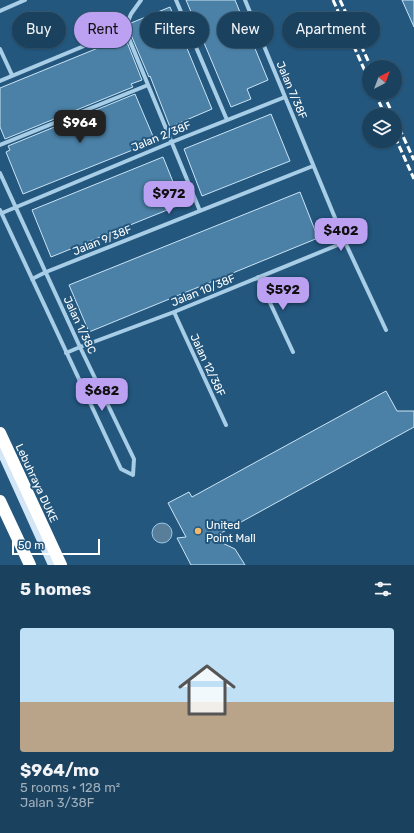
<!DOCTYPE html>
<meta charset="utf-8">
<style>
body{margin:0;font-family:Rubik,sans-serif;background:#274c67;color:#f1f3f6;height:100vh;display:flex;flex-direction:column;font-size:15px;white-space:nowrap}
*{box-sizing:border-box;margin:0}
p{font-size:13px;color:#9fafbc}
.icon{flex:none;width:22px;height:22px;fill:none;stroke:currentColor;stroke-width:2;stroke-linecap:round;stroke-linejoin:round}
.map{position:relative;height:565px;overflow:hidden}
.drawer{display:flex;flex-direction:column;background:#1a415e;flex:1}
.drawer>*{flex:none}
.banner{position:absolute;left:12px;top:12px;width:390px;height:36px;display:flex;gap:8px}
.needle{width:26px;rotate:42deg}
.controls{position:absolute;left:362px;top:60px;display:grid;gap:8px}
.controls a{display:grid;place-items:center;width:40px;height:40px;border-radius:50%;background:#1a415e;box-shadow:0 1px 3px #0004,0 0 0 1px #385a73;font-size:20px}
.scale{position:absolute;left:12px;bottom:10px;width:88px;box-sizing:border-box;padding-left:4px;border:2px solid #fff;border-top:0;font-size:11px;line-height:14px;white-space:nowrap;color:#fff;-webkit-text-stroke:3px #23577e;paint-order:stroke}
.price{position:absolute;translate:-50% -34px;padding:0 9px;border-radius:8px;background:#bca0f2;color:#111;font-size:13px;line-height:26px;filter:drop-shadow(0 1px 2px #0008)}
.price::after{content:'';position:absolute;left:50%;top:24px;width:12px;height:9px;margin-left:-6px;background:inherit;clip-path:polygon(0 0,100% 0,50% 100%)}
.price.selected{background:#222;color:#fff}
ul{padding:0;list-style:none}
li{display:grid;align-content:center;gap:8px;height:212px;padding:0 20px}
li span{display:grid;place-items:center;height:124px;border-radius:4px;color:#555}
li>.icon{margin-inline-start:auto}
span .icon{width:72px;height:72px;fill:#fffc;stroke-width:1}
li b{font-size:17px}
h2{display:flex;justify-content:space-between;align-items:center;height:48px;padding:0 20px;font-size:17px}
.chip{padding:0 14px;border-radius:18px;background:#1a415e;box-shadow:0 1px 3px #0004,0 0 0 1px #385a73;font-size:14px;line-height:36px}
.chip.selected{background:#bca0f2;color:#111}
.map>svg:first-child{display:block}
.water{fill:#587e99;stroke:#9cc9e7}
.building{fill:#4b81a7;stroke:#cbe4f5}
.lines{fill:none;stroke-linecap:round;stroke-linejoin:round}
.minor{stroke:#a8cde6;stroke-width:4}
.secondary{stroke:#d2e6f5;stroke-width:8}
.motorway{stroke:#fff;stroke-width:12}
.rail{stroke:#fff;stroke-width:3;stroke-dasharray:7 3;stroke-linecap:butt}
.poi-dot{fill:#f1b76b;stroke:#23577e;stroke-width:1.5}
.labels{text-anchor:middle;stroke-width:4;stroke-linejoin:round;paint-order:stroke}
.street-label{font-size:11px;fill:#fff;stroke:#23577e}
.poi-label{font-size:11px;fill:#fff;stroke:#23577e;text-anchor:start}
</style>
<div class="map">
<svg width="414" height="565" viewBox="0 0 414 565">
<rect width="100%" height="100%" fill="#23577e"/>
<path class="water" d="M152 533a10 10 0 1 1 20 0a10 10 0 1 1-20 0Z"/>
<path class="building" d="M186,0H235L268,80L247,89L251,99L231,107Z
M402,0H414V27Z
M170,7L212,109L170,127L150,76L149,77L131,35L132,34L129,28L131,23Z
M125,37L142,80L131,84L133,87L5,139L0,127V88Z
M135,94L155,141L23,194L6,152L10,150L8,146Z
M271,114L290,161L202,196L184,149Z
M163,157L182,204L51,257L32,210Z
M300,192L318,238L89,332L69,285Z
M386,391L397,411H414V427L212,538L235,549L245,565H191L177,538L186,537L168,503L189,492L192,497Z"/>
<g class="lines">
<path class="minor" d="M141,0L131,14L125,29L200,211
M176,0L227,120
M245,0L345,242L386,330
M0,11L25,0
M0,49L12,75
M0,81L125,29
M0,145L148,85
M0,173L80,347L134,459L133,475L121,469L0,210
M2,213L172,142L285,97
M258,277L293,352
M32,279L46,272L313,166
M174,312L226,425
M66,353L80,347L174,312L345,242"/>
<path class="secondary" d="M0,450L52,565"/>
<path class="motorway" d="M0,433L61,565
M0,501L30,565"/>
<path class="rail" d="M333,0L369,80
M340,0L371,67
M375,93L385,115
M383,93L393,115
M395,119L414,160
M395,137L414,179"/>
</g>
<circle class="poi-dot" cx="198" cy="531" r="4"/>
<g class="labels">
<g class="street-label">
<text transform="translate(292 90) rotate(67)" y="4">Jalan 7/38F</text>
<text transform="translate(161 136) rotate(-22)" y="4">Jalan 2/38F</text>
<text transform="translate(102 240) rotate(-22)" y="4">Jalan 9/38F</text>
<text transform="translate(203 290) rotate(-22)" y="4">Jalan 10/38F</text>
<text transform="translate(80 325) rotate(65)" y="4">Jalan 1/38C</text>
<text transform="translate(208 365) rotate(65)" y="4">Jalan 12/38F</text>
<text transform="translate(37 483) rotate(65)" y="4">Lebuhraya DUKE</text>
</g>
<g class="poi-label">
<text x="206" y="529">United<tspan x="206" dy="13">Point Mall</tspan></text>
</g>
</g>
</svg>
<div class="controls">
<a><svg class="needle" viewBox="-14 -14 28 28"><path d="M0-13l5 13h-10z" fill="#e53935"/><path d="M0 13l5-13h-10z" fill="#9fafbc"/></svg></a>
<a><svg class="icon" aria-label="layers" viewBox="0 0 24 24"><path d="M12 4l9 5-9 5-9-5zM3 14l9 5 9-5"/></svg></a>
</div>
<div class="scale">50 m</div>
<b class="price selected" style="left:80px;top:144px">$964</b>
<b class="price" style="left:169px;top:215px">$972</b>
<b class="price" style="left:341px;top:252px">$402</b>
<b class="price" style="left:283px;top:311px">$592</b>
<b class="price" style="left:102px;top:412px">$682</b>
<div class="banner">
<a class="chip">Buy</a>
<a class="chip selected">Rent</a>
<a class="chip">Filters</a>
<a class="chip">New</a>
<a class="chip">Apartment</a>
</div>
</div>
<section class="drawer">
<h2>5 homes<svg class="icon" aria-label="filters" viewBox="0 0 24 24"><path d="M4 7h16M4 17h16"/><circle cx="9" cy="7" r="2"/><circle cx="15" cy="17" r="2"/></svg></h2>
<ul>
<li><span style="background:linear-gradient(#bfe0f5 60%,#b9a48a 0)"><svg class="icon" aria-label="home" viewBox="0 0 24 24"><path d="M3 11l9-7 9 7M6 9v11h12V9"/></svg></span><div><b>$964/mo</b><p>5 rooms · 128 m²</p><p>Jalan 3/38F</p></div></li>
</ul>
</section>
